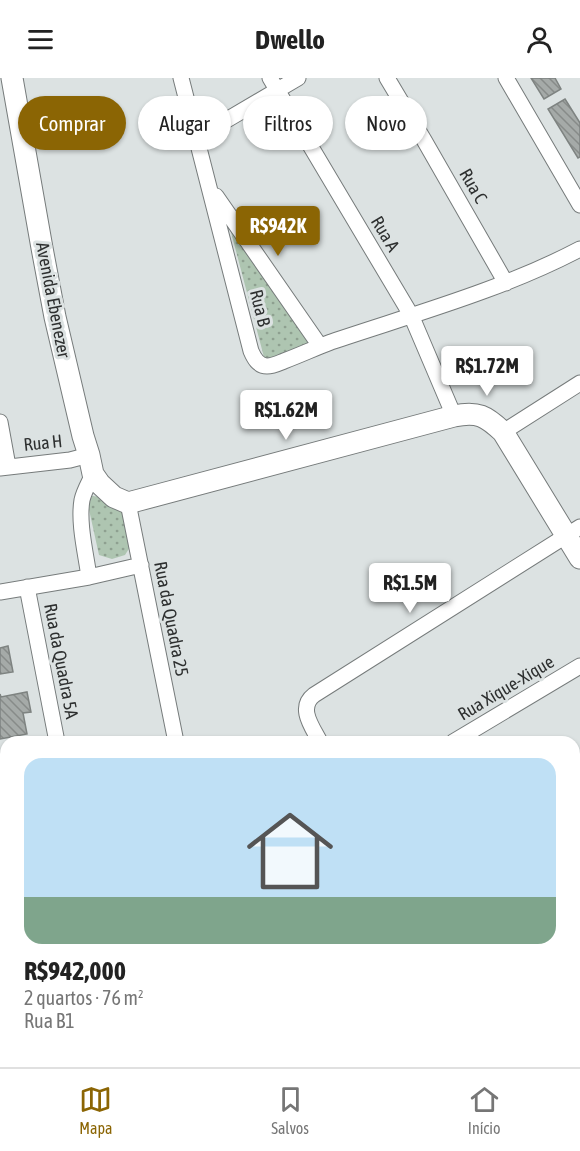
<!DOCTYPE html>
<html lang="pt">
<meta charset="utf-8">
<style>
body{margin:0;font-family:"Asap Condensed",sans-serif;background:#f2f2f2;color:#222;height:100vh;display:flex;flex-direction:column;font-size:22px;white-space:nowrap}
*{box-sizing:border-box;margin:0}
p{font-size:20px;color:#767676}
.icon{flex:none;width:33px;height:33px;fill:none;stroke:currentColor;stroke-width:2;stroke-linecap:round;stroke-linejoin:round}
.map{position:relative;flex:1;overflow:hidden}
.drawer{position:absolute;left:0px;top:658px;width:580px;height:332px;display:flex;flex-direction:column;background:#fff;border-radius:18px 18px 0 0;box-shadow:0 2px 4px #0004}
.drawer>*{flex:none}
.guide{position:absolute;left:18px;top:18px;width:544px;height:54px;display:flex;gap:12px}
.price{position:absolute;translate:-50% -51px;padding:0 14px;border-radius:6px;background:#fff;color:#222;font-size:20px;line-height:39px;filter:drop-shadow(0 2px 3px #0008)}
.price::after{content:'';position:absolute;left:50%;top:36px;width:18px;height:14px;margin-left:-9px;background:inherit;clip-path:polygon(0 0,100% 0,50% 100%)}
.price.active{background:#8b6504;color:#fff}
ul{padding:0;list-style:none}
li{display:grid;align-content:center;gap:12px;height:318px;padding:0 24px}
li span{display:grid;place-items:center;height:186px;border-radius:18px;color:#555}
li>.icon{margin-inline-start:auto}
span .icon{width:108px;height:108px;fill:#fffc;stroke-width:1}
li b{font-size:26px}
.pill{padding:0 21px;border-radius:27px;background:#fff;box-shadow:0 2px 4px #0004;font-size:21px;line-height:54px}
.pill.active{background:#8b6504;color:#fff}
header{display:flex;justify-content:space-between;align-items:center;height:78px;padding:0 24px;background:#fff;font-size:27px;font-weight:700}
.menu{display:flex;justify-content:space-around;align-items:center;height:84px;border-top:2px solid #e0e0e0;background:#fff;font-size:16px;color:#767676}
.menu a{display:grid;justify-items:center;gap:3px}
.menu .active{color:#8b6504}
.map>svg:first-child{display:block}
.park{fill:url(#park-dots)}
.building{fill:url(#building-back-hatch);stroke:#7e8381;stroke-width:1.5}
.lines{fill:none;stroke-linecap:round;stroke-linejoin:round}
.street-casing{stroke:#767b7b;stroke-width:17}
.secondary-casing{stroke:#767b7b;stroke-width:23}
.street{stroke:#fff;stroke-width:15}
.secondary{stroke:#fff;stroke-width:21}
.labels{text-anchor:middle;stroke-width:6;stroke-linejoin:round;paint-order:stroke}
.street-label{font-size:18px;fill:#2e3030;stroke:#dce2e2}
</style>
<header><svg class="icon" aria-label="menu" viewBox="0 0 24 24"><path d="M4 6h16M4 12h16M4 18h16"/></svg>Dwello<svg class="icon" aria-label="person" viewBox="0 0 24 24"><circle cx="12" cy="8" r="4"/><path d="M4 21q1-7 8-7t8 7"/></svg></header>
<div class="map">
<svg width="580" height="989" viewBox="0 0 580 989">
<defs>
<pattern id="park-dots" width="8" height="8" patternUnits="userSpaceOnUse" patternTransform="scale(1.5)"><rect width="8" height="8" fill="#aec5b1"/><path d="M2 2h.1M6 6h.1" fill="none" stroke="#8ea090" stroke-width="1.8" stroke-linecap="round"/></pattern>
<pattern id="building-back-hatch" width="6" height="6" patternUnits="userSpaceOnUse" patternTransform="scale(1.5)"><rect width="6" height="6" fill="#a5aaa8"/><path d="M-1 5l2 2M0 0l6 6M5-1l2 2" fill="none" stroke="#878b89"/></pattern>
</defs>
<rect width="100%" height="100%" fill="#dce2e2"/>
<path class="park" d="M227,139L309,265L265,283Z
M92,418L102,419L122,433L130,469L125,477L112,481L99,477L88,427Z"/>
<path class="building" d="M531,0H555L561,11L544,21Z
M565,21L580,45V79L578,80L548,31Z
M8,568L13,594L0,596V570Z
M27,614L31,634L23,635L27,656L0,661V616L1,619Z"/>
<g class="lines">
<defs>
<path id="street" d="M181,0L251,273C254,280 258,288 267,288C273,288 279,285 284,283C300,277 315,270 331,264C414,236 502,212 580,171
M270,0L411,237L454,338
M387,0L424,62L506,205
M506,0L580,127
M196,60L298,0
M216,118L320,268
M0,344L8,388
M503,354L580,305
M0,390L70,382L89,377
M128,425L176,664
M89,499C86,476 78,445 82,422C84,413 89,405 93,396
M27,509L57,664
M0,514L89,499L141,487
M320,664C313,650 297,630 314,617L580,449
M453,664L580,588
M0,696L6,695
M574,732L580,728
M0,817L6,816
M574,866L580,863
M0,974L3,989
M120,984L121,989
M237,984L238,989
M333,984L334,989"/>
<path id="secondary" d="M12,0L42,170L55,239L83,358L89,377L93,396L100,406L114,419L128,425L454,338C478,333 486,338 503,354L580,480"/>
</defs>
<use href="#street" class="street-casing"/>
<use href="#secondary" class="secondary-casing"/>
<use href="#street" class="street"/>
<use href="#secondary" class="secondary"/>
</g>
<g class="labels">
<g class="street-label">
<text transform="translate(473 108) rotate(60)" y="6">Rua C</text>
<text transform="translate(385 156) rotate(59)" y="6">Rua A</text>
<text transform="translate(53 222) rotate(79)" y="6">Avenida Ebenezer</text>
<text transform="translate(260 230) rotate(76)" y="6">Rua B</text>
<text transform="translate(43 365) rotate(-6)" y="6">Rua H</text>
<text transform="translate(171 541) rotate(79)" y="6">Rua da Quadra 25</text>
<text transform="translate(61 583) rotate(79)" y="6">Rua da Quadra 5A</text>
<text transform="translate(506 610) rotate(-31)" y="6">Rua Xique-Xique</text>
</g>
</g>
</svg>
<b class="price active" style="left:278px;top:179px">R$942K</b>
<b class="price" style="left:487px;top:319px">R$1.72M</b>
<b class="price" style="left:286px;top:363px">R$1.62M</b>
<b class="price" style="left:410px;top:536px">R$1.5M</b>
<div class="guide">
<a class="pill active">Comprar</a>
<a class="pill">Alugar</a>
<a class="pill">Filtros</a>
<a class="pill">Novo</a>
</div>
<section class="drawer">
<ul>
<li><span style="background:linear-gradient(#bfe0f5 75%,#7fa58c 0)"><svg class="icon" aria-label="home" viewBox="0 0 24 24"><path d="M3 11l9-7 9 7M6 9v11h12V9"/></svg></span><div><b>R$942,000</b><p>2 quartos · 76 m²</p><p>Rua B1</p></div></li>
</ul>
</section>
</div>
<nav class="menu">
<a class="active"><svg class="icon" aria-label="map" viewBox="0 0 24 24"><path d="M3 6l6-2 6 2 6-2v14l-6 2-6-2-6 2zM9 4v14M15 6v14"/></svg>Mapa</a>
<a><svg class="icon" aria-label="saved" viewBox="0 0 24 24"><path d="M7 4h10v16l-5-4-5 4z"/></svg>Salvos</a>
<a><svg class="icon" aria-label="home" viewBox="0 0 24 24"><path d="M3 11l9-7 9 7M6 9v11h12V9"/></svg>Início</a>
</nav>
